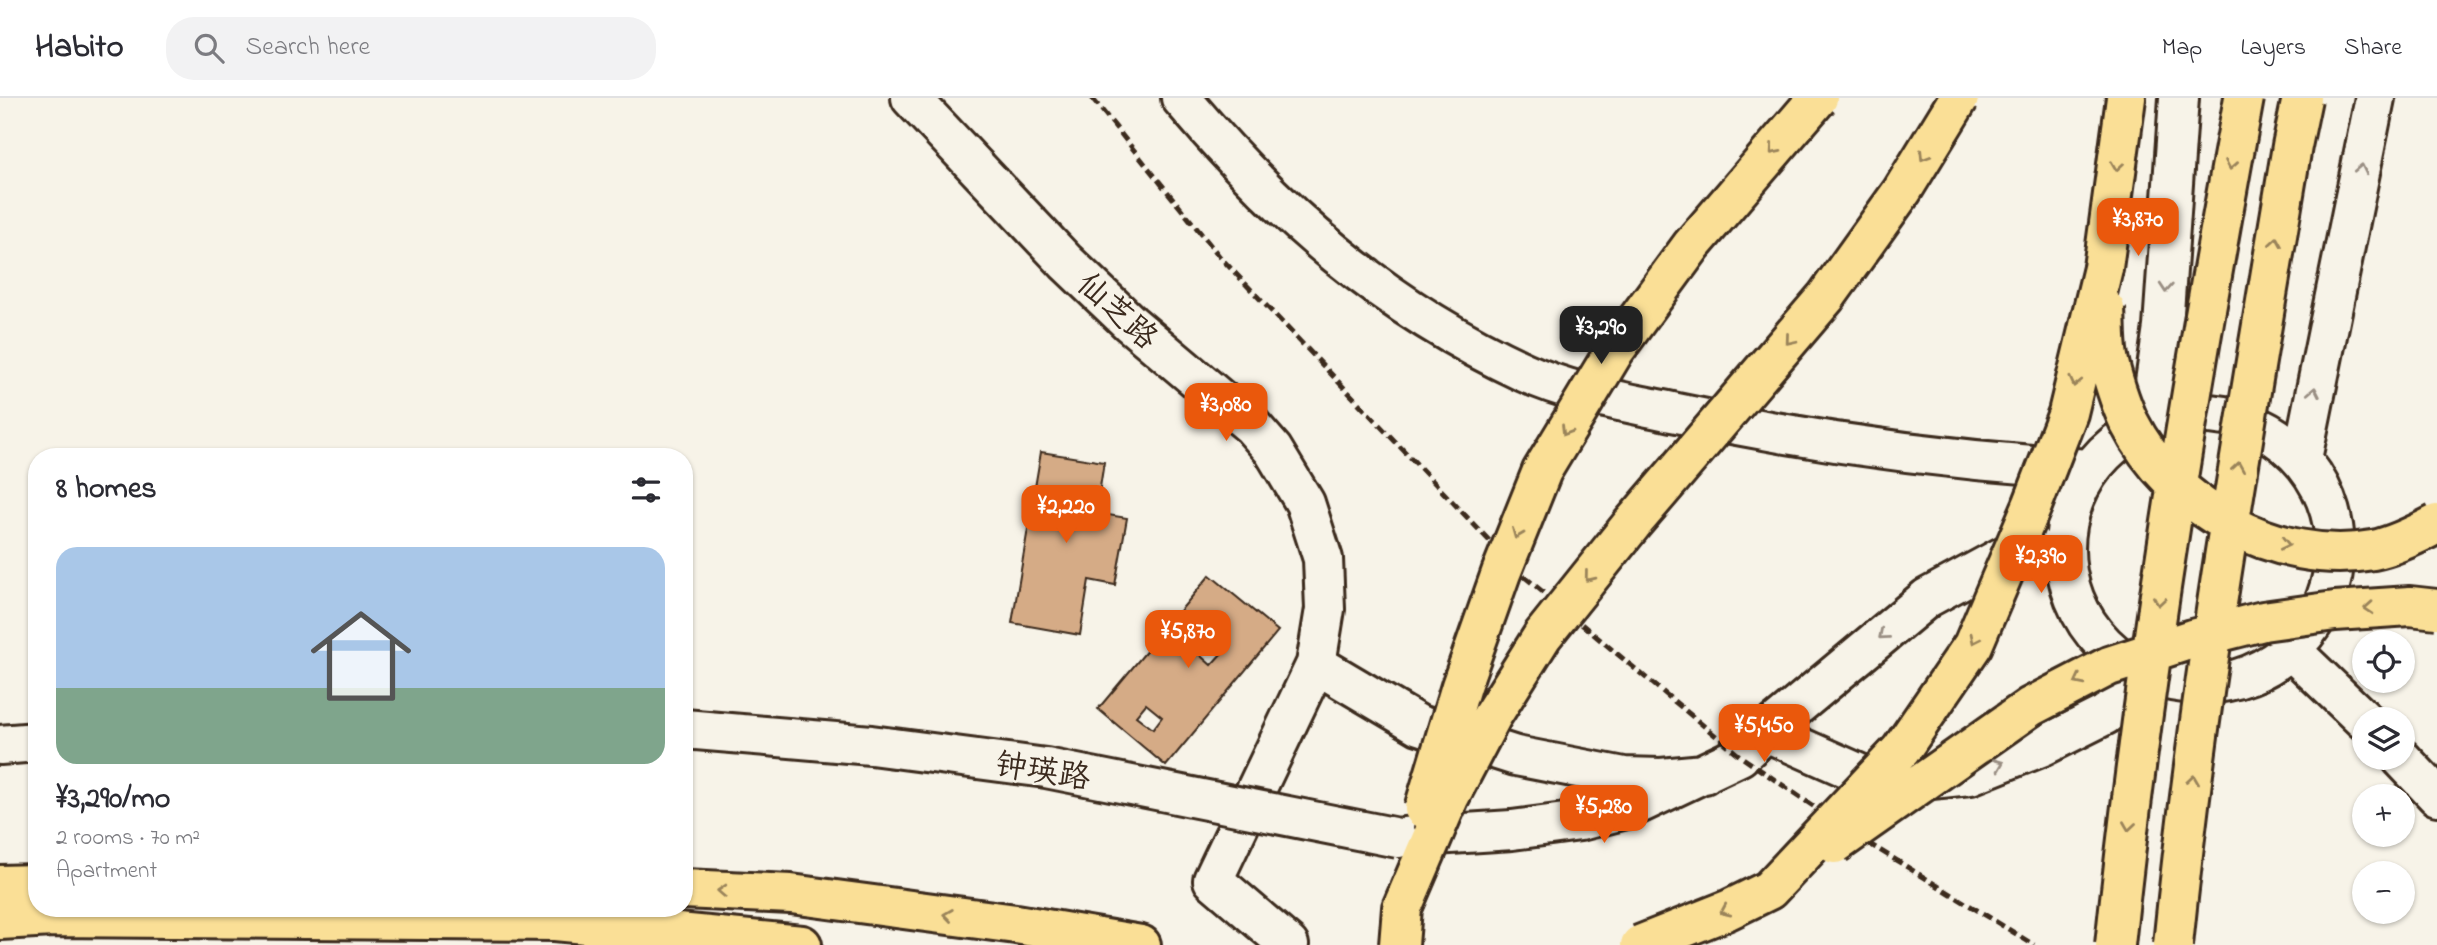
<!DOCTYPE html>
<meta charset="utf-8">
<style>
body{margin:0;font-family:"Indie Flower","LXGW WenKai TC",sans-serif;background:#f2f2f3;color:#2b2b33;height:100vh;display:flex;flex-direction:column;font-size:26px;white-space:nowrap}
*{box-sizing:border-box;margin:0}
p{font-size:23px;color:#7c7c81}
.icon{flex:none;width:38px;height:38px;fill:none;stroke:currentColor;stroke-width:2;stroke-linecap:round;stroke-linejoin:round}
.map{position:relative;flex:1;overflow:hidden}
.side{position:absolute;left:28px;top:350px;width:665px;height:469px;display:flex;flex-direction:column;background:#fff;border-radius:28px;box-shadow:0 2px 5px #0004}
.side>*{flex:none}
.fabs{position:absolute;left:2352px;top:532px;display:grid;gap:14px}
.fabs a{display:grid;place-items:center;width:63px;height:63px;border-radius:50%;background:#fff;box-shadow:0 2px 5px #0004;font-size:35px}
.price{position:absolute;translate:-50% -60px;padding:0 16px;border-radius:14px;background:#ea580c;color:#fff;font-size:23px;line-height:46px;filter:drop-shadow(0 2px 4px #0008)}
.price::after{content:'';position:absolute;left:50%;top:42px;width:21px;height:16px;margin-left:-10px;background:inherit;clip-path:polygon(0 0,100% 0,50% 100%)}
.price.on{background:#222;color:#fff}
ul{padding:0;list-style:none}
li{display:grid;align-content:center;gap:14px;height:371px;padding:0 28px}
li span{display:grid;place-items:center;height:217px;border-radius:21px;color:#555}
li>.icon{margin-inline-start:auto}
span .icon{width:126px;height:126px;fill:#fffc;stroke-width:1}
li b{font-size:30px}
h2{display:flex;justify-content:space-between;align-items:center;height:84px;padding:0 28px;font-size:30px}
header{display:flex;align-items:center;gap:42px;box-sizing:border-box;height:98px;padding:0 35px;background:#fff;border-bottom:2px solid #e1e1e2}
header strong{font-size:33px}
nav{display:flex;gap:38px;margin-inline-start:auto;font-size:24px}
.search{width:490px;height:63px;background:#f2f2f3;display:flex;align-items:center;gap:18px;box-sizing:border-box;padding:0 24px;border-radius:28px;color:#7c7c81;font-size:26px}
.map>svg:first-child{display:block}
.building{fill:#d5ab86;stroke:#3b2a1e;stroke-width:2;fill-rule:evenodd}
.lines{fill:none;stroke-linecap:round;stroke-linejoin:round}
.minor-casing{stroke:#3b2a1e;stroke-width:44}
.major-casing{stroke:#3b2a1e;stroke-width:44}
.highway-casing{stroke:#3b2a1e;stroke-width:44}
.minor{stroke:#f7f3e8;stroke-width:38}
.major{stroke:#fadf96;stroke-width:38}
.highway{stroke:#fadf96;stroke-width:38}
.rail{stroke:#3b2a1e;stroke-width:5;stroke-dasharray:10 5;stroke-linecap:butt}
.minor-bridge-casing{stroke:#3b2a1e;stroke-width:44;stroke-linecap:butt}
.highway-bridge-casing{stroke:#3b2a1e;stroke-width:44;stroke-linecap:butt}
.minor-bridge{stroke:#f7f3e8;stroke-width:38}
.highway-bridge{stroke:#fadf96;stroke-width:38}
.oneway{stroke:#9a845a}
.oneway2{stroke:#998e83}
.labels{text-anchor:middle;stroke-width:5;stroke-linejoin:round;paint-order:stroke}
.street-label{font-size:32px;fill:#3b2a1e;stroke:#f7f3e8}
</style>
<header>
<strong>Habito</strong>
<div class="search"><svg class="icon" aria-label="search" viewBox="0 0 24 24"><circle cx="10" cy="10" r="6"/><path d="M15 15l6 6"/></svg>Search here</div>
<nav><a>Map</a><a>Layers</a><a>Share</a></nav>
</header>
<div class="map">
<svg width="2437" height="847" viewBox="0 0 2437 847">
<rect width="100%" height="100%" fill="#f7f3e8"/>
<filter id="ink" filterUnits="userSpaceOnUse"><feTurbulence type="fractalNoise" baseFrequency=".0143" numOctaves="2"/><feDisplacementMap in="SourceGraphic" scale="14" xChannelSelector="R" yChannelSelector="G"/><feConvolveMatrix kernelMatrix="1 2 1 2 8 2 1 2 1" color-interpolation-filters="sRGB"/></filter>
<g filter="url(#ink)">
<path class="building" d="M1041,354L1104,364L1096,415L1127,420L1115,487L1089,482L1080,537L1012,525Z
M1210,477L1278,533L1166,668L1098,611ZM1203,540L1222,555L1211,567L1193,551ZM1146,606L1162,619L1153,631L1136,618Z"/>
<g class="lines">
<defs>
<path id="minor" d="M911,0L1066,164L1130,225L1252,328L1273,352L1305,405L1323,461L1325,511L1316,566L1213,782L1289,847
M1181,0C1280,118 1384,209 1524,274C1572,296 1626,304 1677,315C1813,344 1951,363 2090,371
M2065 451a135 135 0 1 1 270 0a135 135 0 1 1-270 0Z
M2149,325L2163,229L2179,0
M2302,361L2375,0
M2030,444L1927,500L1766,634L1883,686L1970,677L2043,648L2105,617L2150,578
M2291,552L2364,622
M1316,566L1419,627L1516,658L1624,679L1661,680L1704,676
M0,647L37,644
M2401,660L2437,698
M1404,739L1512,732L1580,723L1630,710L1740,658L1766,634"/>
<path id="major" d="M0,822L53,819L555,823L802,847"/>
<path id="highway" d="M2103,170L2126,0
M0,787L37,786
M684,791L791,796L1016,826L1141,847"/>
</defs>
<use href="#minor" class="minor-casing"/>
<use href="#major" class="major-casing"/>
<use href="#highway" class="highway-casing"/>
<use href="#minor" class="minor"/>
<use href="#major" class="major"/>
<use href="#highway" class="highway"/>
<path class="rail" d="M1092,0L1220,159L1520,475L1740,658L1860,740L2034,847"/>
<defs>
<path id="minor-bridge" d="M684,631L871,647L1046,670L1398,740"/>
<path id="highway-bridge" d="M2105,211C2106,226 2105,243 2108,259C2111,277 2121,307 2129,324C2172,410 2277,469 2373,452C2394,448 2418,436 2437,426
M1424,711L1461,588L1501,475L1542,373L1615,252L1692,147L1818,0
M1835,746L2030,609L2109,568L2192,541L2263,523L2335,513L2410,508L2437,511
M1399,847L1402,810L1449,700L1492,618L1543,537L1632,426L1826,199L1902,93L1959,0
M1640,847L1728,812L1769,792L1901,652L1973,547L2032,408L2068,315L2103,170
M2115,847C2145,563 2192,281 2244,0
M2173,847C2200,579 2248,313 2292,48L2302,0"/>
</defs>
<use href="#minor-bridge" class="minor-bridge-casing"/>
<use href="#highway-bridge" class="highway-bridge-casing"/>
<use href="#minor-bridge" class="minor-bridge"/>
<use href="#highway-bridge" class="highway-bridge"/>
</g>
<defs><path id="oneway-chevron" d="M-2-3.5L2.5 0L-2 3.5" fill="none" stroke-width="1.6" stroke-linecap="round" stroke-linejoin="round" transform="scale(1.75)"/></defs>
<g class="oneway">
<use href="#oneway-chevron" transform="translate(1774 52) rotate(131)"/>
<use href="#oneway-chevron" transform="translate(1924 58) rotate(122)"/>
<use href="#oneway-chevron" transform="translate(2231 67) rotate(100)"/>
<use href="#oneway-chevron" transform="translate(2117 68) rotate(98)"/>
<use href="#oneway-chevron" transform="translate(2276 144) rotate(-81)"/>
<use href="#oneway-chevron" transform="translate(1790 242) rotate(130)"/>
<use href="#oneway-chevron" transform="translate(2075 284) rotate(103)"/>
<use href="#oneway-chevron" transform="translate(1566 333) rotate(121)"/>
<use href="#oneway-chevron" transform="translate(2238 369) rotate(-81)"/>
<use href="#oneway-chevron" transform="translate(1517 436) rotate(112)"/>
<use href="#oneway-chevron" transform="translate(2285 446) rotate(12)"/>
<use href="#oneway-chevron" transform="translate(1589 479) rotate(129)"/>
<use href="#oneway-chevron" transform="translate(2159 503) rotate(98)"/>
<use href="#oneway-chevron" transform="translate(2369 510) rotate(176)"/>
<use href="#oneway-chevron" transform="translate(1975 541) rotate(116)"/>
<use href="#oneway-chevron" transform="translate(2079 583) rotate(153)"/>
<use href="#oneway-chevron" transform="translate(2193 682) rotate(-82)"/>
<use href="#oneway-chevron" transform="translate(2129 728) rotate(98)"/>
<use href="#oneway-chevron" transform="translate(722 793) rotate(-177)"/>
<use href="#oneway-chevron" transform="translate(1725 813) rotate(156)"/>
<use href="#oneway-chevron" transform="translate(948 817) rotate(-172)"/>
</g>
<g class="oneway2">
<use href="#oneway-chevron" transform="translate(2361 71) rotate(-78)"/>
<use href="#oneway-chevron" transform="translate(2166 190) rotate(94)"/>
<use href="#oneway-chevron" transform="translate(2314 294) rotate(-79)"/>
<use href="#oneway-chevron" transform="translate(1883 537) rotate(140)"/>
<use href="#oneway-chevron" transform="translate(1999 666) rotate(-22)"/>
</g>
</g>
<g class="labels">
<g class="street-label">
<text transform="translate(1118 212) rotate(42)" y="11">仙芝路</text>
<text transform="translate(1043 672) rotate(9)" y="11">钟瑛路</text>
</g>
</g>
</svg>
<div class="fabs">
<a><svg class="icon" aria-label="locate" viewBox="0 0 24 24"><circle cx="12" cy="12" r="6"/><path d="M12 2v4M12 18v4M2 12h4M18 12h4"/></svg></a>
<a><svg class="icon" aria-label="layers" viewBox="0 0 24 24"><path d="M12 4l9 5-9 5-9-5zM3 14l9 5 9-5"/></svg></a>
<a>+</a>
<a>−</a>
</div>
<b class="price" style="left:2138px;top:160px">¥3,870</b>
<b class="price on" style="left:1601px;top:268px">¥3,290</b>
<b class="price" style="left:1226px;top:345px">¥3,080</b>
<b class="price" style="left:1066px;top:447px">¥2,220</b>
<b class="price" style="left:2041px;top:497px">¥2,390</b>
<b class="price" style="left:1188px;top:572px">¥5,870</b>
<b class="price" style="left:1764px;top:666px">¥5,450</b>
<b class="price" style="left:1604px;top:747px">¥5,280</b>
<section class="side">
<h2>8 homes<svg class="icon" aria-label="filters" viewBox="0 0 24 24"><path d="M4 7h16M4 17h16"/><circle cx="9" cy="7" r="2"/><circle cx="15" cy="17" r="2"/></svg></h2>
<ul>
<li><span style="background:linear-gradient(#a9c7e8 65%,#7fa58c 0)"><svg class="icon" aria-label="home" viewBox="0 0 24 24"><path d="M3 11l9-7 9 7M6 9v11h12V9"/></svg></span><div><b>¥3,290/mo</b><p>2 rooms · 70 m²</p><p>Apartment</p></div></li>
</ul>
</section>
</div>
